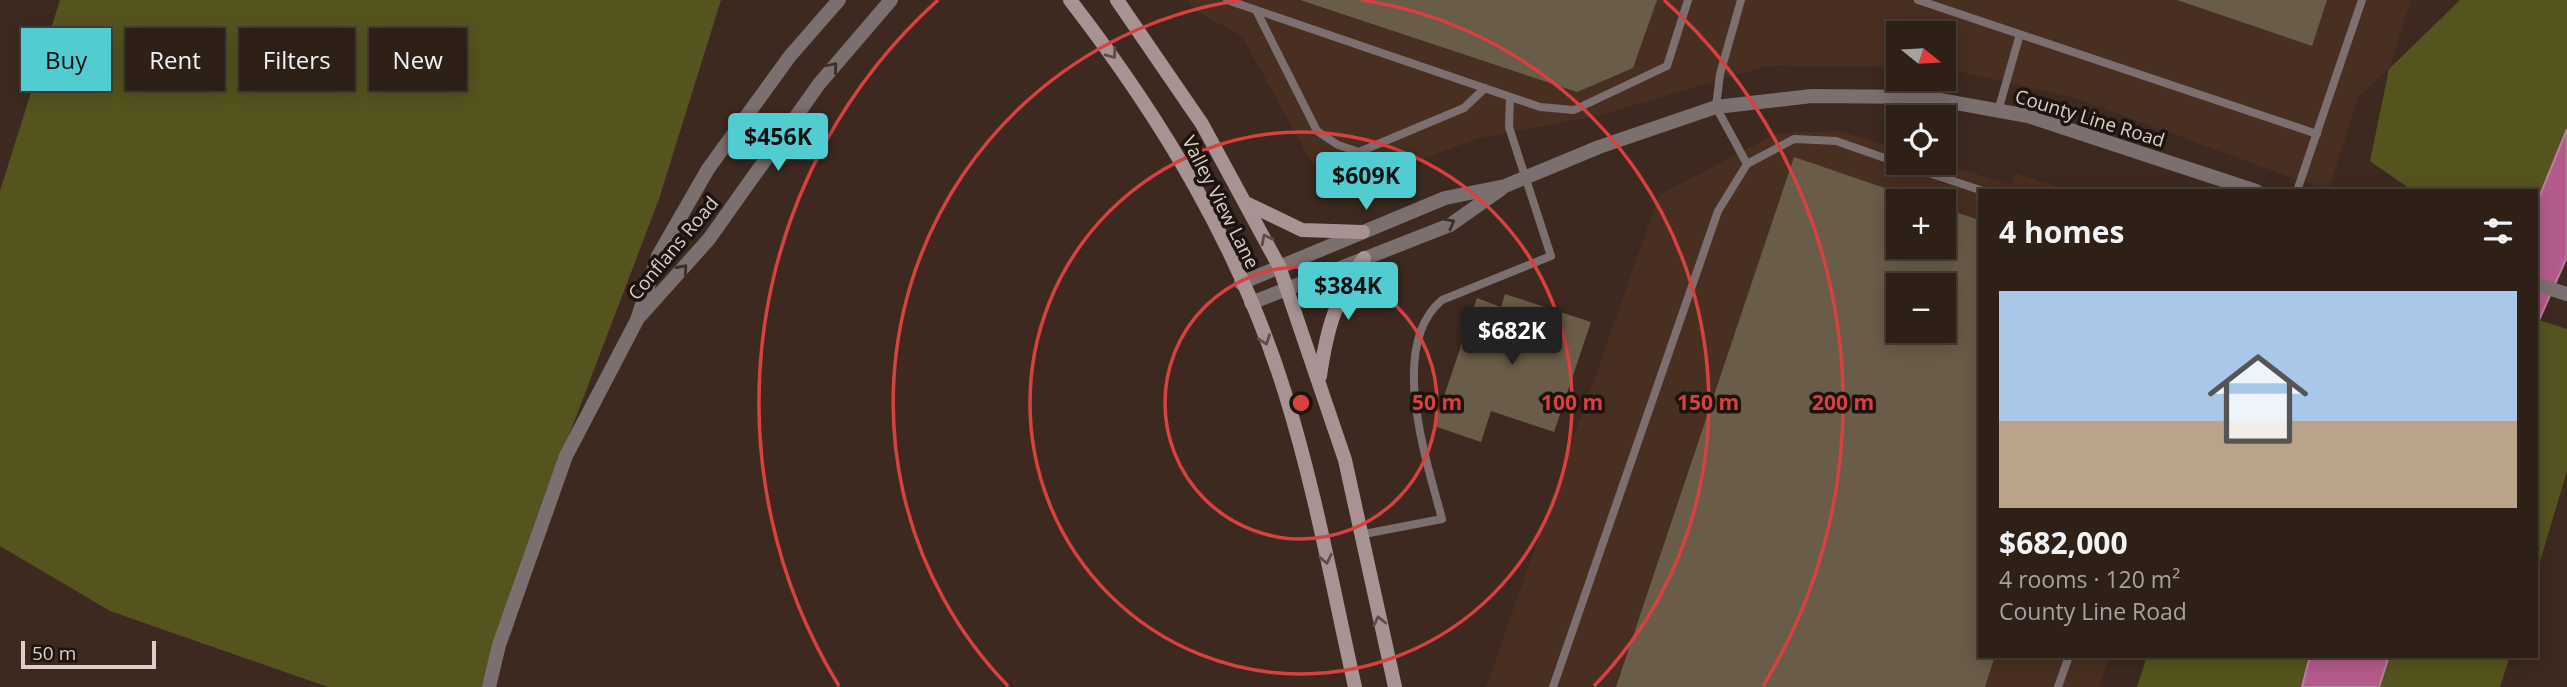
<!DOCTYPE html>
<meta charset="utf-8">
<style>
body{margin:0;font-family:"Open Sans",sans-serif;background:#362720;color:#f1f3f6;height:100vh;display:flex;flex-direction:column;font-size:26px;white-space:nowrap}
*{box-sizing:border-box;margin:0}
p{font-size:23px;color:#a7a2a1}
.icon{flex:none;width:38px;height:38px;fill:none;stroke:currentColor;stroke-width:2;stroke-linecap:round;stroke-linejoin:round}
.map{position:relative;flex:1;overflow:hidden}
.sheet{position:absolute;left:1978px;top:189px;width:560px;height:469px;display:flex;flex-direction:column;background:#2e1f17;border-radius:0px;box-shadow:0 4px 18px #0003,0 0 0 2px #493d36}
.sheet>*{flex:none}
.banner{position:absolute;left:21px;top:28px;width:665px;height:63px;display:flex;gap:14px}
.needle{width:46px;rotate:108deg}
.tools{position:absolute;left:1886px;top:21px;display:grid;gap:14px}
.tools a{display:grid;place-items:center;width:70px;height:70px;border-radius:0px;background:#2e1f17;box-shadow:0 4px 18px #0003,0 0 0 2px #493d36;font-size:35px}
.scale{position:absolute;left:21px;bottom:18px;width:135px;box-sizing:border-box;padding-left:7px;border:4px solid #dccfc8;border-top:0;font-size:19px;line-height:24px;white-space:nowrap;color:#dccfc8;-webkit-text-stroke:5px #1d140f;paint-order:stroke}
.price{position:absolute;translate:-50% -60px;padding:0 16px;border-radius:7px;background:#51ccd1;color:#111;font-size:23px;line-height:46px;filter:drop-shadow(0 2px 4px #0008)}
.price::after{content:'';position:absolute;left:50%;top:42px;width:21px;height:16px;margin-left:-10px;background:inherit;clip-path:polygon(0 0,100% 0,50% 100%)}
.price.selected{background:#222;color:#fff}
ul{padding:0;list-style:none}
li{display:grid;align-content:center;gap:14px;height:371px;padding:0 21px}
li span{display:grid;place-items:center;height:217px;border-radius:0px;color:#555}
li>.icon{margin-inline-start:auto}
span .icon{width:126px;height:126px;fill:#fffc;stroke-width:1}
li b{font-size:30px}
h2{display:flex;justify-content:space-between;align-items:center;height:84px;padding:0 21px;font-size:30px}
.pill{padding:0 24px;border-radius:0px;background:#2e1f17;box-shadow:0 4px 18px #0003,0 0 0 2px #493d36;font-size:24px;line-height:63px}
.pill.selected{background:#51ccd1;color:#111}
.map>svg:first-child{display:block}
.built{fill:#492f21;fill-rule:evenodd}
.green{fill:#55541f}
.water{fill:#b35c8b;stroke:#bf7e9d;stroke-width:2}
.building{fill:#695c48;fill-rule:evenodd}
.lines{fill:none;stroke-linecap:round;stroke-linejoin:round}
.service{stroke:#7c6f6f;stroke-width:8}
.tertiary{stroke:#7c6f6f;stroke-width:14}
.secondary{stroke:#a79393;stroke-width:14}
.oneway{stroke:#5b4d4a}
.oneway2{stroke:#3a2f2c}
.ring{fill:none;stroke:#d74140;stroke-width:3.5}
.labels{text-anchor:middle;stroke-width:7;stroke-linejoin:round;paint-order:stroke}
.street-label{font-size:19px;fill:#dccfc8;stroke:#1d140f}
.centre{fill:#d74140;stroke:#1d140f;stroke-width:3.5}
.ring-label{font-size:21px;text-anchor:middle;font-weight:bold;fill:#d74140;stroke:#1d140f;stroke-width:7;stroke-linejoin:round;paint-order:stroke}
</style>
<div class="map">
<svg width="2567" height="687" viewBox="0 0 2567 687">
<rect width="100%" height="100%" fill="#3d291f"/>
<path class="built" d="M1188,0H2411L2389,69L2359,96L2328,191L2072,97L1944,68V33H1899V67L1767,66L1597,116L1479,138L1370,178L1314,167L1242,36L1195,11Z
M1839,131L1899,149V163H1941L2011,185L2015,173L2071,191H1979V656H2110L2099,687H1486L1659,195L1778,133ZM1899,201H1944V247H1899ZM1899,285H1944V331H1899Z"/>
<path class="green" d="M60,0H721L659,199L565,446L512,631L486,687H328L110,611L0,546V191Z
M2460,0H2567V129L2536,205V191H2413L2370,161L2389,69Z
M2536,319L2567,329V471L2536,575Z
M2147,656H2510L2500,687H2137Z"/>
<path class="water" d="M2567,129V257L2536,327V205Z
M2310,656H2389L2379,687H2302Z"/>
<path class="building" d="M1300,0H1657L1633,68L1577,92Z
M2177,0H2327L2312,46Z
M1794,157L1923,201H1899V247H1944V208L1979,220V656H1995L1985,687H1616ZM1899,285H1944V331H1899Z
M1505,294L1591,322L1554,432L1491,411L1481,442L1434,426L1477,298L1501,307Z"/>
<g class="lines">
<path class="service" d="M1227,0L1540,107L1574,110L1667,66L1688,0
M1741,0L1720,74L1716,107L1747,164L1794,139L1836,141L1899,163
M1918,0L2317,134
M1256,10L1317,131L1338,145L1359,152L1464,108L1485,88
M1998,111L2020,34
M1899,163L1983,191
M2297,191L2362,0
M1359,535L1442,519C1427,461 1387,346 1442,300L1551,256L1509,127L1510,97
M1553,687L1718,211L1747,164
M2058,687L2069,656"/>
<path class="tertiary" d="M1241,283L1445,198L1505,186L1599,147L1716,107L1812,96L1923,97L2028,116L2256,191
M2536,284L2567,294
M1251,303L1450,225L1501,189
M640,316L709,239L819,84L891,0
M489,687L499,645L566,456L637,320L658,256L708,169L790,56L839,0"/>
<path class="secondary" d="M1070,0C1162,119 1240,248 1285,393C1315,489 1333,589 1355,687
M1117,0L1202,124L1279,266L1345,460L1395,687
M1248,204L1302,230L1363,232
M1320,376C1327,327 1336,298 1364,258"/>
</g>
<defs><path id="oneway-chevron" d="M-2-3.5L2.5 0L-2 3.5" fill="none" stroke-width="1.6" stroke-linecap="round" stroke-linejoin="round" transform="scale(1.75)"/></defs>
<g class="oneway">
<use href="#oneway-chevron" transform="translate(1112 54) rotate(53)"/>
<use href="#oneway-chevron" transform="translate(1266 239) rotate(-117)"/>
<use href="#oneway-chevron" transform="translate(1265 340) rotate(70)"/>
<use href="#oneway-chevron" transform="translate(1326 559) rotate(78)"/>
<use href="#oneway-chevron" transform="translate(1379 621) rotate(-103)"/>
</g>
<g class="oneway2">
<use href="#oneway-chevron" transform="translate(833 67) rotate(-50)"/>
<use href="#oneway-chevron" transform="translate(1450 223) rotate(-29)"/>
<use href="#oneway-chevron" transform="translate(683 269) rotate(-48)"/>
</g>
<g class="ring">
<circle cx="1301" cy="403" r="136"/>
<circle cx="1301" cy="403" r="271"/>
<path d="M1008 686A407 407 0 0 1 1241 0M1361 0A407 407 0 0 1 1594 686"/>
<path d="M839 686A542 542 0 0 1 938 0M1664 0A542 542 0 0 1 1763 686"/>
</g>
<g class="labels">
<g class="street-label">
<text transform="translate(2090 118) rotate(17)" y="7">County Line Road</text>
<text transform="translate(1221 202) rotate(63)" y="7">Valley View Lane</text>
<text transform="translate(673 248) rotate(-50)" y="7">Conflans Road</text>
</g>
</g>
<circle cx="1301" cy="403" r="10" class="centre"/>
<g class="ring-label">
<text x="1437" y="410">50 m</text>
<text x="1572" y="410">100 m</text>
<text x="1708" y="410">150 m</text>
<text x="1843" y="410">200 m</text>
</g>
</svg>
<div class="tools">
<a><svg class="needle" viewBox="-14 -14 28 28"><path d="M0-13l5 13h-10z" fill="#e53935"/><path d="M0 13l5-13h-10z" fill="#a7a2a1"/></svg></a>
<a><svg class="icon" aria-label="locate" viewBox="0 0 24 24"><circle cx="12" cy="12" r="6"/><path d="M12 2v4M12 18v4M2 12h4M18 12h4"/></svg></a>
<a>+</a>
<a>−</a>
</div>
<div class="scale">50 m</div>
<b class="price" style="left:778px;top:173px">$456K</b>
<b class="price" style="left:1366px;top:212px">$609K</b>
<b class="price" style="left:1348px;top:322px">$384K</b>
<b class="price selected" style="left:1512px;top:367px">$682K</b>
<div class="banner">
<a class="pill selected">Buy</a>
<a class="pill">Rent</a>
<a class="pill">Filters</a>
<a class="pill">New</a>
</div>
<section class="sheet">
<h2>4 homes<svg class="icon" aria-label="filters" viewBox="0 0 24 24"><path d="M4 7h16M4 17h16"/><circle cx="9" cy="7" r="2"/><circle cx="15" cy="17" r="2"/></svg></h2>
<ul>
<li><span style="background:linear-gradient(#a9c7e8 60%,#b9a48a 0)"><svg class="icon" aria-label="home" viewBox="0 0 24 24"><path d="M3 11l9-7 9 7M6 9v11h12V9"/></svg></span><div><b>$682,000</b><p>4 rooms · 120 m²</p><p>County Line Road</p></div></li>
</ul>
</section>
</div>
